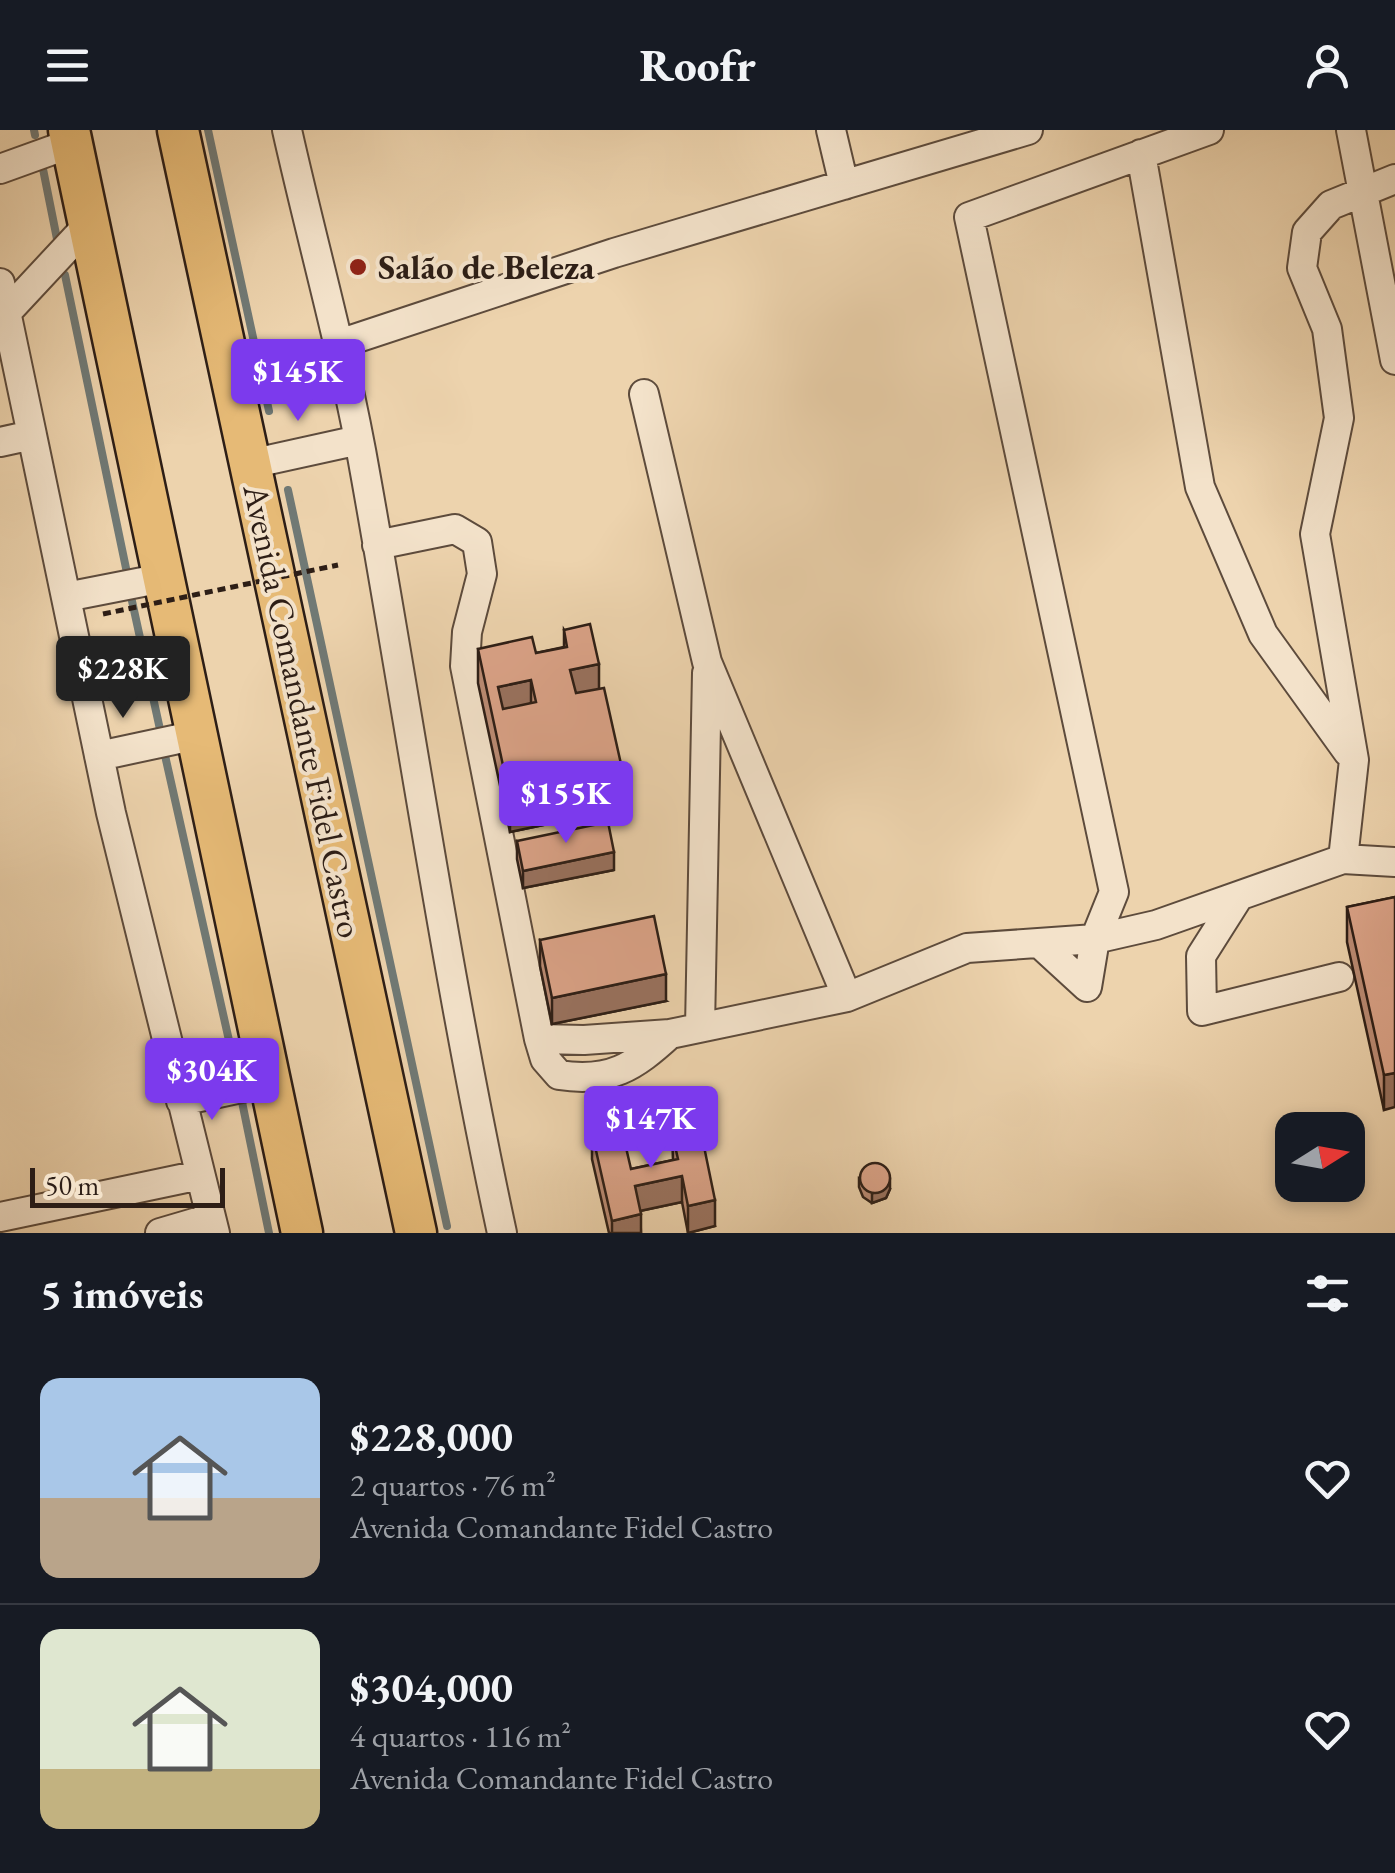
<!DOCTYPE html>
<html lang="pt">
<meta charset="utf-8">
<style>
body{margin:0;font-family:"EB Garamond",serif;background:#242831;color:#f1f3f6;height:100vh;display:flex;flex-direction:column;font-size:38px;white-space:nowrap}
*{box-sizing:border-box;margin:0}
p{font-size:32px;color:#9ea1a6}
.icon{flex:none;width:55px;height:55px;fill:none;stroke:currentColor;stroke-width:2;stroke-linecap:round;stroke-linejoin:round}
.map{position:relative;height:1103px;overflow:hidden}
.details{display:flex;flex-direction:column;background:#171b24;flex:1}
.details>*{flex:none}
.needle{width:65px;rotate:79deg}
.buttons{position:absolute;left:1275px;top:982px;display:grid;gap:20px}
.buttons a{display:grid;place-items:center;width:90px;height:90px;border-radius:20px;background:#171b24;box-shadow:0 5px 15px #0003;font-size:50px}
.scale{position:absolute;left:30px;bottom:25px;width:195px;box-sizing:border-box;padding-left:10px;border:5px solid #2d1e16;border-top:0;font-size:28px;line-height:35px;white-space:nowrap;color:#2d1e16;-webkit-text-stroke:8px #f3e2ca;paint-order:stroke}
.price{position:absolute;translate:-50% -85px;padding:0 22px;border-radius:10px;background:#7c3aed;color:#fff;font-size:32px;line-height:65px;filter:drop-shadow(0 2px 5px #0008)}
.price::after{content:'';position:absolute;left:50%;top:60px;width:30px;height:22px;margin-left:-15px;background:inherit;clip-path:polygon(0 0,100% 0,50% 100%)}
.price.selected{background:#222;color:#fff}
ul{padding:0;list-style:none}
li{display:flex;align-items:center;gap:30px;height:250px;padding:0 40px}
li+li{border-top:2px solid #363941}
li span{display:grid;place-items:center;flex:none;width:280px;height:200px;border-radius:20px;color:#555}
li>.icon{margin-inline-start:auto}
span .icon{width:120px;height:120px;fill:#fffc;stroke-width:1}
li b{font-size:42px}
h2{display:flex;justify-content:space-between;align-items:center;height:120px;padding:0 40px;font-size:42px}
header{display:flex;justify-content:space-between;align-items:center;height:130px;padding:0 40px;background:#171b24;font-size:45px;font-weight:800}
.map>svg:first-child{display:block}
.lines{fill:none;stroke-linecap:round;stroke-linejoin:round}
.stream{stroke:#707975;stroke-width:8}
.minor-casing{stroke:#5d4b3c;stroke-width:32}
.highway-casing{stroke:#2d1e16;stroke-width:45}
.minor{stroke:#f3e2ca;stroke-width:28}
.highway{stroke:#e6ba76;stroke-width:40}
.path-bridge{stroke:#2d1e16;stroke-width:5;stroke-dasharray:8 5;stroke-linecap:butt}
.wall{fill:#bc8c75;stroke:#2d1e16;stroke-width:2.5}
.shaded-wall{fill:#99725f;stroke:#2d1e16;stroke-width:2.5}
.building{fill:#dba388;stroke:#2d1e16;stroke-width:2.5;fill-rule:evenodd}
.poi-dot{fill:#8f2418;stroke:#f3e2ca;stroke-width:4}
.labels{text-anchor:middle;stroke-width:8;stroke-linejoin:round;paint-order:stroke}
.poi-label{font-size:35px;font-weight:bold;fill:#2d1e16;stroke:#f3e2ca;text-anchor:start}
.street-label{font-size:35px;fill:#2d1e16;stroke:#f3e2ca}
</style>
<header><svg class="icon" aria-label="menu" viewBox="0 0 24 24"><path d="M4 6h16M4 12h16M4 18h16"/></svg>Roofr<svg class="icon" aria-label="person" viewBox="0 0 24 24"><circle cx="12" cy="8" r="4"/><path d="M4 21q1-7 8-7t8 7"/></svg></header>
<div class="map">
<svg width="1395" height="1103" viewBox="0 0 1395 1103">
<rect width="100%" height="100%" fill="#edd3ad"/>
<filter id="stains"><feTurbulence type="fractalNoise" baseFrequency=".002" numOctaves="4"/><feColorMatrix values="0 0 0 0 .2 0 0 0 0 .09 0 0 0 0 .02 0 0 0 .5 -.17"/></filter>
<radialGradient id="worn" r=".72"><stop offset=".6" stop-color="#630" stop-opacity="0"/><stop offset="1" stop-color="#630" stop-opacity=".3"/></radialGradient>
<g class="lines">
<path class="stream" d="M34,0L35,5
M208,0L269,281
M43,39L57,109
M65,145L127,443
M288,360L447,1096
M132,471L161,604
M164,621L237,946
M241,967L269,1103"/>
<defs>
<path id="minor" d="M287,0C313,116 346,231 366,348C411,600 448,853 502,1103
M831,0L844,55
M1351,0L1395,230
M1141,24L1200,357L1263,504L1348,622
M0,39L72,13
M0,153L32,305L0,312
M6,183L89,94
M339,214L614,123L1028,0
M644,264L707,532L847,867
M32,305L111,683L215,1103
M250,334L359,310
M377,415L455,399L477,412L482,444L467,502L465,536L539,909L584,910L670,904L847,867L967,818L1095,809L1156,795L1343,729L1395,732
M66,467L163,448
M99,626L197,605
M1343,729L1354,630L1315,404L1339,288L1327,199L1302,138L1307,102L1331,75L1395,49
M1239,766L1201,826L1202,881L1339,847
M1039,813L1087,857L1095,809L1114,762L969,87L1209,0
M700,897L707,543
M539,909L545,929L559,945C610,953 634,937 670,904
M181,971L270,952
M0,1087L200,1045
M160,1103L211,1088"/>
<path id="highway" d="M69,0L302,1103
M178,0L416,1103"/>
</defs>
<use href="#minor" class="minor-casing"/>
<use href="#highway" class="highway-casing"/>
<use href="#minor" class="minor"/>
<use href="#highway" class="highway"/>
<path class="path-bridge" d="M103,484L338,435"/>
</g>
<path class="wall" d="M564,500L599,559L623,677L597,683L594,670L572,675V689L510,702L478,553V519L536,523L564,517Z
M517,711L614,740L523,758L517,729Z
M1395,767L1384,980L1347,812V777Z
M540,810L666,871L552,894L540,836Z
M592,1003L631,1039L673,1030L672,1003L715,1096L688,1103L682,1072L640,1081L641,1103H609L592,1029Z
M859,1048L890,1059L886,1068L872,1073L863,1067L859,1057Z"/>
<path class="shaded-wall" d="M599,534V568L570,574V540Z
M531,550V584L498,591V557Z
M594,635V670L572,675V689L510,702V668L569,642Z
M623,643V677L597,683V649Z
M614,722V740L523,758V741Z
M666,844V871L552,894V868Z
M1395,943V977L1384,980V945Z
M682,1046V1072L635,1082V1056Z
M890,1050V1059L886,1068L872,1073V1064Z
M715,1070V1096L688,1103V1076Z
M641,1084V1103H612V1091Z"/>
<path class="building" d="M590,494L599,534L570,540L576,563L604,558L623,643L597,649L594,635L569,642L572,655L510,668L478,519L532,507L536,523L567,517L564,500ZM531,550L536,572L503,579L498,557Z
M608,692L614,722L523,741L517,711Z
M1395,767V943L1384,945L1347,777Z
M654,786L666,844L552,868L540,810Z
M621,996L631,1039L678,1029L672,1003L700,997L715,1070L688,1076L682,1046L635,1056L641,1084L612,1091L592,1003Z
M860 1048a15 15 0 1 1 30 0a15 15 0 1 1-30 0Z"/>
<circle class="poi-dot" cx="358" cy="137" r="10"/>
<g class="labels">
<g class="poi-label">
<text x="378" y="149">Salão de Beleza</text>
</g>
<g class="street-label">
<text transform="translate(303 581) rotate(78)" y="12">Avenida Comandante Fidel Castro</text>
</g>
</g>
<rect width="100%" height="100%" filter="url(#stains)"/>
<rect width="100%" height="100%" fill="url(#worn)"/>
</svg>
<div class="buttons">
<a><svg class="needle" viewBox="-14 -14 28 28"><path d="M0-13l5 13h-10z" fill="#e53935"/><path d="M0 13l5-13h-10z" fill="#9ea1a6"/></svg></a>
</div>
<div class="scale">50 m</div>
<b class="price" style="left:298px;top:294px">$145K</b>
<b class="price selected" style="left:123px;top:591px">$228K</b>
<b class="price" style="left:566px;top:716px">$155K</b>
<b class="price" style="left:212px;top:993px">$304K</b>
<b class="price" style="left:651px;top:1041px">$147K</b>
</div>
<section class="details">
<h2>5 imóveis<svg class="icon" aria-label="filters" viewBox="0 0 24 24"><path d="M4 7h16M4 17h16"/><circle cx="9" cy="7" r="2"/><circle cx="15" cy="17" r="2"/></svg></h2>
<ul>
<li><span style="background:linear-gradient(#a9c7e8 60%,#b9a48a 0)"><svg class="icon" aria-label="home" viewBox="0 0 24 24"><path d="M3 11l9-7 9 7M6 9v11h12V9"/></svg></span><div><b>$228,000</b><p>2 quartos · 76 m²</p><p>Avenida Comandante Fidel Castro</p></div><svg class="icon" aria-label="heart" viewBox="0 0 24 24"><path d="M12 20l-8-8c-3-5 5-10 8-4 3-6 11-1 8 4z"/></svg></li>
<li><span style="background:linear-gradient(#dfe7d0 70%,#c2b280 0)"><svg class="icon" aria-label="home" viewBox="0 0 24 24"><path d="M3 11l9-7 9 7M6 9v11h12V9"/></svg></span><div><b>$304,000</b><p>4 quartos · 116 m²</p><p>Avenida Comandante Fidel Castro</p></div><svg class="icon" aria-label="heart" viewBox="0 0 24 24"><path d="M12 20l-8-8c-3-5 5-10 8-4 3-6 11-1 8 4z"/></svg></li>
</ul>
</section>
